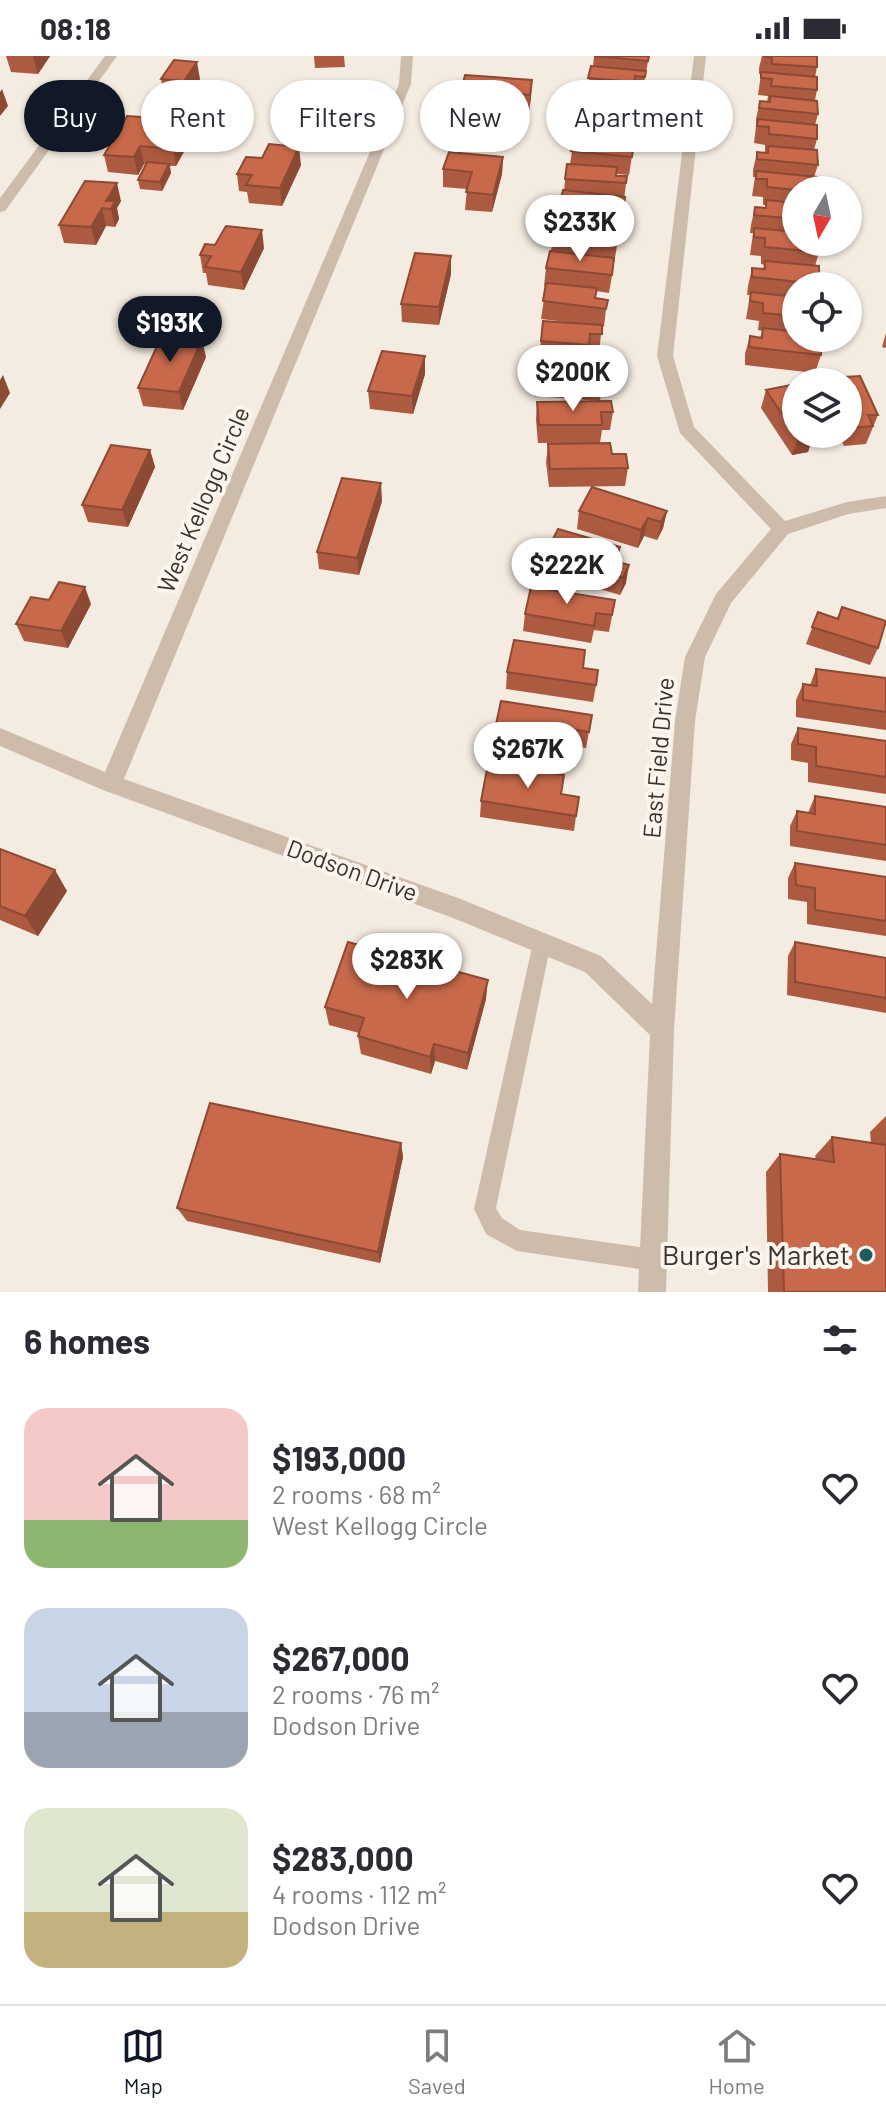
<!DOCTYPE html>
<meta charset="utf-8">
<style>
body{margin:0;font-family:Barlow,sans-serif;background:#f2f2f3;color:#2b2b33;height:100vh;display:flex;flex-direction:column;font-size:30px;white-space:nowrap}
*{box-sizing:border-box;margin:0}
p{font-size:26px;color:#7c7c81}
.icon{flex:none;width:44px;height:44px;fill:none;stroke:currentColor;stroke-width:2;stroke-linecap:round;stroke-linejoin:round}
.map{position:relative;height:1236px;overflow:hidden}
.details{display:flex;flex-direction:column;background:#fff;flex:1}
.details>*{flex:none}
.banner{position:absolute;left:24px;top:24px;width:838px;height:72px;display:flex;gap:16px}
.needle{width:52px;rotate:189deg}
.buttons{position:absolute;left:782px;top:120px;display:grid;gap:16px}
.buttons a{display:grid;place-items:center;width:80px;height:80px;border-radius:50%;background:#fff;box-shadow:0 2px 6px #0004;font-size:40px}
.price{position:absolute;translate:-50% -68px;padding:0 18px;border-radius:28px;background:#fff;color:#222;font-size:26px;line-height:52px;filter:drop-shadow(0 2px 4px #0008)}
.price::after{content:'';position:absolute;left:50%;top:48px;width:24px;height:18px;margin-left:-12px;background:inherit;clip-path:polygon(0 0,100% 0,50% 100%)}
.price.on{background:#111827;color:#fff}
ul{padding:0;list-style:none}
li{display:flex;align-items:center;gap:24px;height:200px;padding:0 24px}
li span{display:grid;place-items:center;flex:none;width:224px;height:160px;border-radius:24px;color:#555}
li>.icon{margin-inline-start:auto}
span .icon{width:96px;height:96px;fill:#fffc;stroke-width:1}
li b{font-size:34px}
h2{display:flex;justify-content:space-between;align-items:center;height:96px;padding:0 24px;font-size:34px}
.tag{padding:0 28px;border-radius:36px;background:#fff;box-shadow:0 2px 6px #0004;font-size:28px;line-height:72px}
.tag.on{background:#111827;color:#fff}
.status{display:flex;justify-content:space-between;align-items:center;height:56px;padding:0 40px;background:#fff;direction:ltr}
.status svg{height:22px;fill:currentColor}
.menu{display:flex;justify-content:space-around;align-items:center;height:112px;border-top:2px solid #e1e1e2;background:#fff;font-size:22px;color:#7c7c81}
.menu a{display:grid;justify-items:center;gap:4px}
.menu .on{color:#111827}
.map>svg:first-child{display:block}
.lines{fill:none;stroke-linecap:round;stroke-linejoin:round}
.service{fill:#cdbbac;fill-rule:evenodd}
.minor{fill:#cdbbac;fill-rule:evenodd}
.wall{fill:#ac5a40}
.shaded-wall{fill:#8c4a34}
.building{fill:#c8694b;stroke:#8c4a34;stroke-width:2}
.poi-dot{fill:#1f5a5e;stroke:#fbf5ee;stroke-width:3}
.labels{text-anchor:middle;stroke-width:8;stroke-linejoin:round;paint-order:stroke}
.street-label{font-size:24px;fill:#3b302b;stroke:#fbf5ee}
.near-poi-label{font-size:28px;fill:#3b302b;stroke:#fbf5ee;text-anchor:end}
</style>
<div class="status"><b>08:18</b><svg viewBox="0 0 49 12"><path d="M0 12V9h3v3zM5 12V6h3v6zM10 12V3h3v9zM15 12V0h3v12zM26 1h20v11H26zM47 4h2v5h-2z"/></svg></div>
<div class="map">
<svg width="886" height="1236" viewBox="0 0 886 1236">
<rect width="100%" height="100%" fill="#f4ebe1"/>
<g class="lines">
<path class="service" d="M542,878L549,881L551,887L496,1152L502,1162L520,1174L653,1193L661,1196L664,1204L661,1212L653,1215L517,1195L486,1178L474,1153L533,887L535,881Z"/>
<path class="minor" d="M105,0H117L5,155L0,156V142Z
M401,0H413L411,28L124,723L458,842L601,900L652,948L675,665L685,601L716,538L771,473L680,377L657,300L694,0H706L673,300L694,371L785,465L847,446L886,440V452L848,458L788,478L731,547L705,601L695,665L674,974L666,1236H638L650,979L585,916L453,862L103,734L0,690V672L105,716L399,28Z"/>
</g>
<path class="wall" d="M6,0H50L38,18L11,16Z
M314,0H344L345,11L315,12Z
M594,0H649L642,38H632L631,44H641L634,86L623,85L622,92V93L633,94L629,119L617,118L616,120H627L621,167L610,165L609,174L607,173V177L619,178L609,237L596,235V242L606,253L604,271L602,270L599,296H588L587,306L589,315L602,327L600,345L535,340L543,265L567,266L541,263L546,230H544L546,212L551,195L553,180L558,163L559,150L564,134L567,108H570L576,70L582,56L583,46L593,10Z
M762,0H817V11L815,21L817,34L815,44L818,58L815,69L817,83L814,94L818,109L814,121L796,134V186L819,196L815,210L819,228V230H796V282L821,299L815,317L745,309V298L750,280L760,282L762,275L758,274L759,265L746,263L750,239H747L748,230L752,212L763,213L764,209L761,208V200L750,199L753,177H750L751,169L755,151L765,152V149H763V141L752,140L755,121H753V114L757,96H767H765V89L754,87L756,70V63L760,45L767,46L768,40L758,39L761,18H759V12Z
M161,23H200L187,42L164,40Z
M532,24L531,41L529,56H519L516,67L487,65L488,50L462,48V31Z
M329,30L330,48L313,84L282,81L280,64Z
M156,73L186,92L176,110H170L171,117L162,135L140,133L138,124L146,108H144L138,119L108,116L104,99Z
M503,101L502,118L492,156L465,154L467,133L443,131V113Z
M301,109L282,150L249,147L247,136L239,135L237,118Z
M121,145L117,152L119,163L115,171L106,170L96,189L64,187L59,169Z
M264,192L244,234L208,229L206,217H203L200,199Z
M451,200V218L439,269L402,266L401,248Z
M886,277V292L882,291Z
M206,301L183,354L143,350L138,332Z
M425,318L413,358L370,353L368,335Z
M860,320L878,359L866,388L844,390L839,378H848V326H827L828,322Z
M766,334L796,378H820L818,384L811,386L808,396L792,399L761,352Z
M537,346L613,356L610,374H602L600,387H538L536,364Z
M548,388L612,398L628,412L625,430L549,431L546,406Z
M150,394L155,411L128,471L88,466L82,449Z
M382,445L359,519L319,513L317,496Z
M579,455H667L663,472L657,484L644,480L638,492L577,473Z
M620,491L618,506L626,527L620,539L543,516L545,499Z
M49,544L91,548L68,592L24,585L16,568Z
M615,544L609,576L594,574L591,587L523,575L525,558Z
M842,551L878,592L870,609L806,588L818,556L837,562Z
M583,612L596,629L593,646L506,633L507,616Z
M816,613L886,622V674L796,661V644L803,628L810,629Z
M592,659L586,692L569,689L567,705L493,694L494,678Z
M798,672L886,685V738L808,726V707L791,704V688Z
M561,738L576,760L574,775L480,761L481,745Z
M815,740L886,751V805L790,790V770L797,755L808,757Z
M0,793L67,835L38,880L0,864Z
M795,807L886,821V880L807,868V846L788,843V822Z
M795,886L886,902V957L787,939L788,900Z
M486,943L467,1014L435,1005L431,1018L361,998L358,980L359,977L329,969L325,951Z
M886,1060V1236H768L766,1116L780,1098L816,1104L815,1100L832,1081L871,1087L870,1076Z
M401,1087L403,1101L380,1207L187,1165L177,1152Z"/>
<path class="shaded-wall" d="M33,0H50L38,18Z
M197,6L200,23L187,42L184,25Z
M532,24L531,41L529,56L530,39Z
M329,30L330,48L313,84L311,67Z
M2,33L8,50L0,60V36Z
M520,38L519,56L516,67L517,50Z
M154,62L157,79L148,72Z
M183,75L186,92L176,110L173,93Z
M140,90L144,108L138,119L134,101Z
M299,91L301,109L282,150L280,132Z
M503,101L502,118L492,156L493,139Z
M169,108L171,117L162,135L160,126Z
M117,127L121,145L117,152L119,163L115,171L111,153L106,145Z
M102,152L106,170L96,189L91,171Z
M262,174L264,192L244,234L241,216Z
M451,200V218L439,269V251Z
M202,283L206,301L183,354L179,336Z
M425,300V318L413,358L412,340Z
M3,319L10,337L0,353V324Z
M805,378H820L818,384L811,386L808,396L792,399L798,382Z
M150,394L155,411L128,471L122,454Z
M381,427L382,445L359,519L357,502Z
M667,455L663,472L657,484L661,466Z
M648,462L644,480L638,492L641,474Z
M629,509L626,527L620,539L623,522Z
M85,531L91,548L68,592L61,575Z
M55,814L67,835L38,880L25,860Z
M488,924L486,943L467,1014L468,997Z
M434,988L435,1005L431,1018L430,1001Z
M401,1087L403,1101L380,1207L378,1196Z"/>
<path class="building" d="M594,0H649L648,5Z
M763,0H817V11L772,8V2Z
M174,4L197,6L184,25L161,23Z
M591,10L646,15L645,21L635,20L634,26L588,22Z
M761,16L817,21V34L771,30L772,23L761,22Z
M465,19L532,24L530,39L520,38L517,50L488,48L491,33L462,31Z
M298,28L329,30L311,67L280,64Z
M586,33L631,37L629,43L641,44L640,51L583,46Z
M770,40L817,45L818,58L759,52L760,45L770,46Z
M579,56L637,61L636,69L625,68L624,74L576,70Z
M127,60L154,62L148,72L183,75L173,93L140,90L134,101L104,99Z
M758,63L817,69V83L769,78V71L757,70Z
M575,81L623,86L621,93L633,94L632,101L571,95Z
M269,88L299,91L280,132L246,129L252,119L237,118L246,101L262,102Z
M768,90L817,94L818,109L757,103V96L768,97Z
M449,96L503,101L493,139L466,136L472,116L443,113Z
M147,106L169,108L160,126L138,124Z
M567,108L617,111L616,120H627L626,127L565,123Z
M756,115L817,121L818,134H796L767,131V123H756Z
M85,125L117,127L106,145H115L111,153L102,152L91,171L59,169Z
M563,134L625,141L624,149L613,148L611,156L559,150Z
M766,144L796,147V163L754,159L755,151L766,152Z
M557,163L608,169L606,177L619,178L617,187L553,180Z
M226,170L262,174L241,216L205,211L211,200L200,199L205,188L215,189Z
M754,172L796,176V186H818L819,196L765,191V182L754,181Z
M550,195L614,202L612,219L546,212Z
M415,197L451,200L439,251L401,248Z
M765,205L819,210V228L752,221V212L765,213Z
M546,227L597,232L595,242L608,244L606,253L543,245Z
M751,236L796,241V260L763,257V247L750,245Z
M543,265L602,269V278H590L589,289L541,285Z
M763,272L796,276V282H821V299L749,291L750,280L762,282Z
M162,279L202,283L179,336L138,332Z
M382,295L425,300L412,340L368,335Z
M538,303L590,307L589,315L603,316L602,327L536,322Z
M860,320L878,359H868L873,370L851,372L848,366V326H830L828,322Z
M796,328V378L814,379L798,382L766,334Z
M611,345L613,356H601L602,369H539L537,346Z
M610,387L612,398H626L628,412L550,413L548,388Z
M111,389L150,394L122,454L82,449Z
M342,422L381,427L357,502L317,496Z
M592,431L667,455L661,466L648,462L641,474L579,455Z
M558,473L620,491L614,505L629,509L623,522L545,499Z
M59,526L85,531L61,575L16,568L31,541L49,544Z
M531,531L615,544L612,559L596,557L594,570L525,558Z
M842,551L886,565L878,592L812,571L818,556L838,563Z
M514,584L585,594L583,612L598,614L596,629L507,616Z
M816,613L886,622V656L803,644V628L817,630Z
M501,645L592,659L589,676L572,673L569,690L494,678Z
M798,672L886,685V721L816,710V691L798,688Z
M488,708L564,719L561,738L579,741L576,760L481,745Z
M815,740L886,751V789L797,775V755L815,758Z
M0,793L55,814L25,860L0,850Z
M795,807L886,821V865L815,854V832L796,829Z
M348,886L488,924L468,997L434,988L430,1001L358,980L364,962L325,951Z
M795,886L886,902V942L795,926Z
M210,1047L401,1087L378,1196L177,1152Z
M832,1081L886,1089V1236H784L780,1098L834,1106Z"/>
<circle class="poi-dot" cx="866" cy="1199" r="8"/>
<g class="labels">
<g class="street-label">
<text transform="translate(204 444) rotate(-67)" y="8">West Kellogg Circle</text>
<text transform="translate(659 702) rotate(-85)" y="8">East Field Drive</text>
<text transform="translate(352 815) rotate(20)" y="8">Dodson Drive</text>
</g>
<g class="near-poi-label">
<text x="850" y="1209">Burger's Market</text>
</g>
</g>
</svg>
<div class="buttons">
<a><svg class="needle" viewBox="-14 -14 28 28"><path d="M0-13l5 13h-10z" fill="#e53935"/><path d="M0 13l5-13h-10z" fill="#7c7c81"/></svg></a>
<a><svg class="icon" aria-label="locate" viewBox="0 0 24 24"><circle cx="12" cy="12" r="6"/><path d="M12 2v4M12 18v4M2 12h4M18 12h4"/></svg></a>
<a><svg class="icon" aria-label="layers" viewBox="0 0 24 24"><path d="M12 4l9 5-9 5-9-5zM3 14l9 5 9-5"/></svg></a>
</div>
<b class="price" style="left:580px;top:207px">$233K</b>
<b class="price on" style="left:170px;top:308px">$193K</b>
<b class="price" style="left:573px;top:357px">$200K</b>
<b class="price" style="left:567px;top:550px">$222K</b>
<b class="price" style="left:528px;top:734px">$267K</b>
<b class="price" style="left:407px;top:945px">$283K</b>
<div class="banner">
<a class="tag on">Buy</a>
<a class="tag">Rent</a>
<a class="tag">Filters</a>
<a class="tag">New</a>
<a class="tag">Apartment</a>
</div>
</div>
<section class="details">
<h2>6 homes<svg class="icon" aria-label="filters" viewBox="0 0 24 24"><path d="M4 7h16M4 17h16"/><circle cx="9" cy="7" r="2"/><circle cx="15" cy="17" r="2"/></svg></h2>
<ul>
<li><span style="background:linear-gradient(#f6c9c9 70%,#8fb573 0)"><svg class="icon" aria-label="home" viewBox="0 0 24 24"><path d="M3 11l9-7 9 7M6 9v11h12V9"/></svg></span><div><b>$193,000</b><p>2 rooms · 68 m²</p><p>West Kellogg Circle</p></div><svg class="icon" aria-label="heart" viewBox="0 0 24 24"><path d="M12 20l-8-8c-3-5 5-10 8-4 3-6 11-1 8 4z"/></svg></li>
<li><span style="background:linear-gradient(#c9d6e8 65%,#9aa5b1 0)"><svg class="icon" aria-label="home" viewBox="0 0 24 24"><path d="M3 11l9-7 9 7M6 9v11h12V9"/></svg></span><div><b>$267,000</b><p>2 rooms · 76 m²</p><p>Dodson Drive</p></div><svg class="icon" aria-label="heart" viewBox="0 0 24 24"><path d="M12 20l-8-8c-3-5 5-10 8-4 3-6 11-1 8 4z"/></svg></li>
<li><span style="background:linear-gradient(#dfe7d0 65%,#c2b280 0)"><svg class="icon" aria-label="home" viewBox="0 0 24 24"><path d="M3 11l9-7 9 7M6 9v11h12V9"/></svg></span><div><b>$283,000</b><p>4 rooms · 112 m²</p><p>Dodson Drive</p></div><svg class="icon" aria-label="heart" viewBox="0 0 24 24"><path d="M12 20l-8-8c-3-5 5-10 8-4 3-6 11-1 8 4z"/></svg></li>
</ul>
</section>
<nav class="menu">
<a class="on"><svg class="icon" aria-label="map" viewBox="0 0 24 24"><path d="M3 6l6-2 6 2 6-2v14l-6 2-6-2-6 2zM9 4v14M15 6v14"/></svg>Map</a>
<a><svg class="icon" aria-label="saved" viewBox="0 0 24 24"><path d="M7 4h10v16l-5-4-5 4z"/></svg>Saved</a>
<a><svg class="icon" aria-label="home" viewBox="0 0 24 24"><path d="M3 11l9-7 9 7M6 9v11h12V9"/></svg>Home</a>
</nav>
